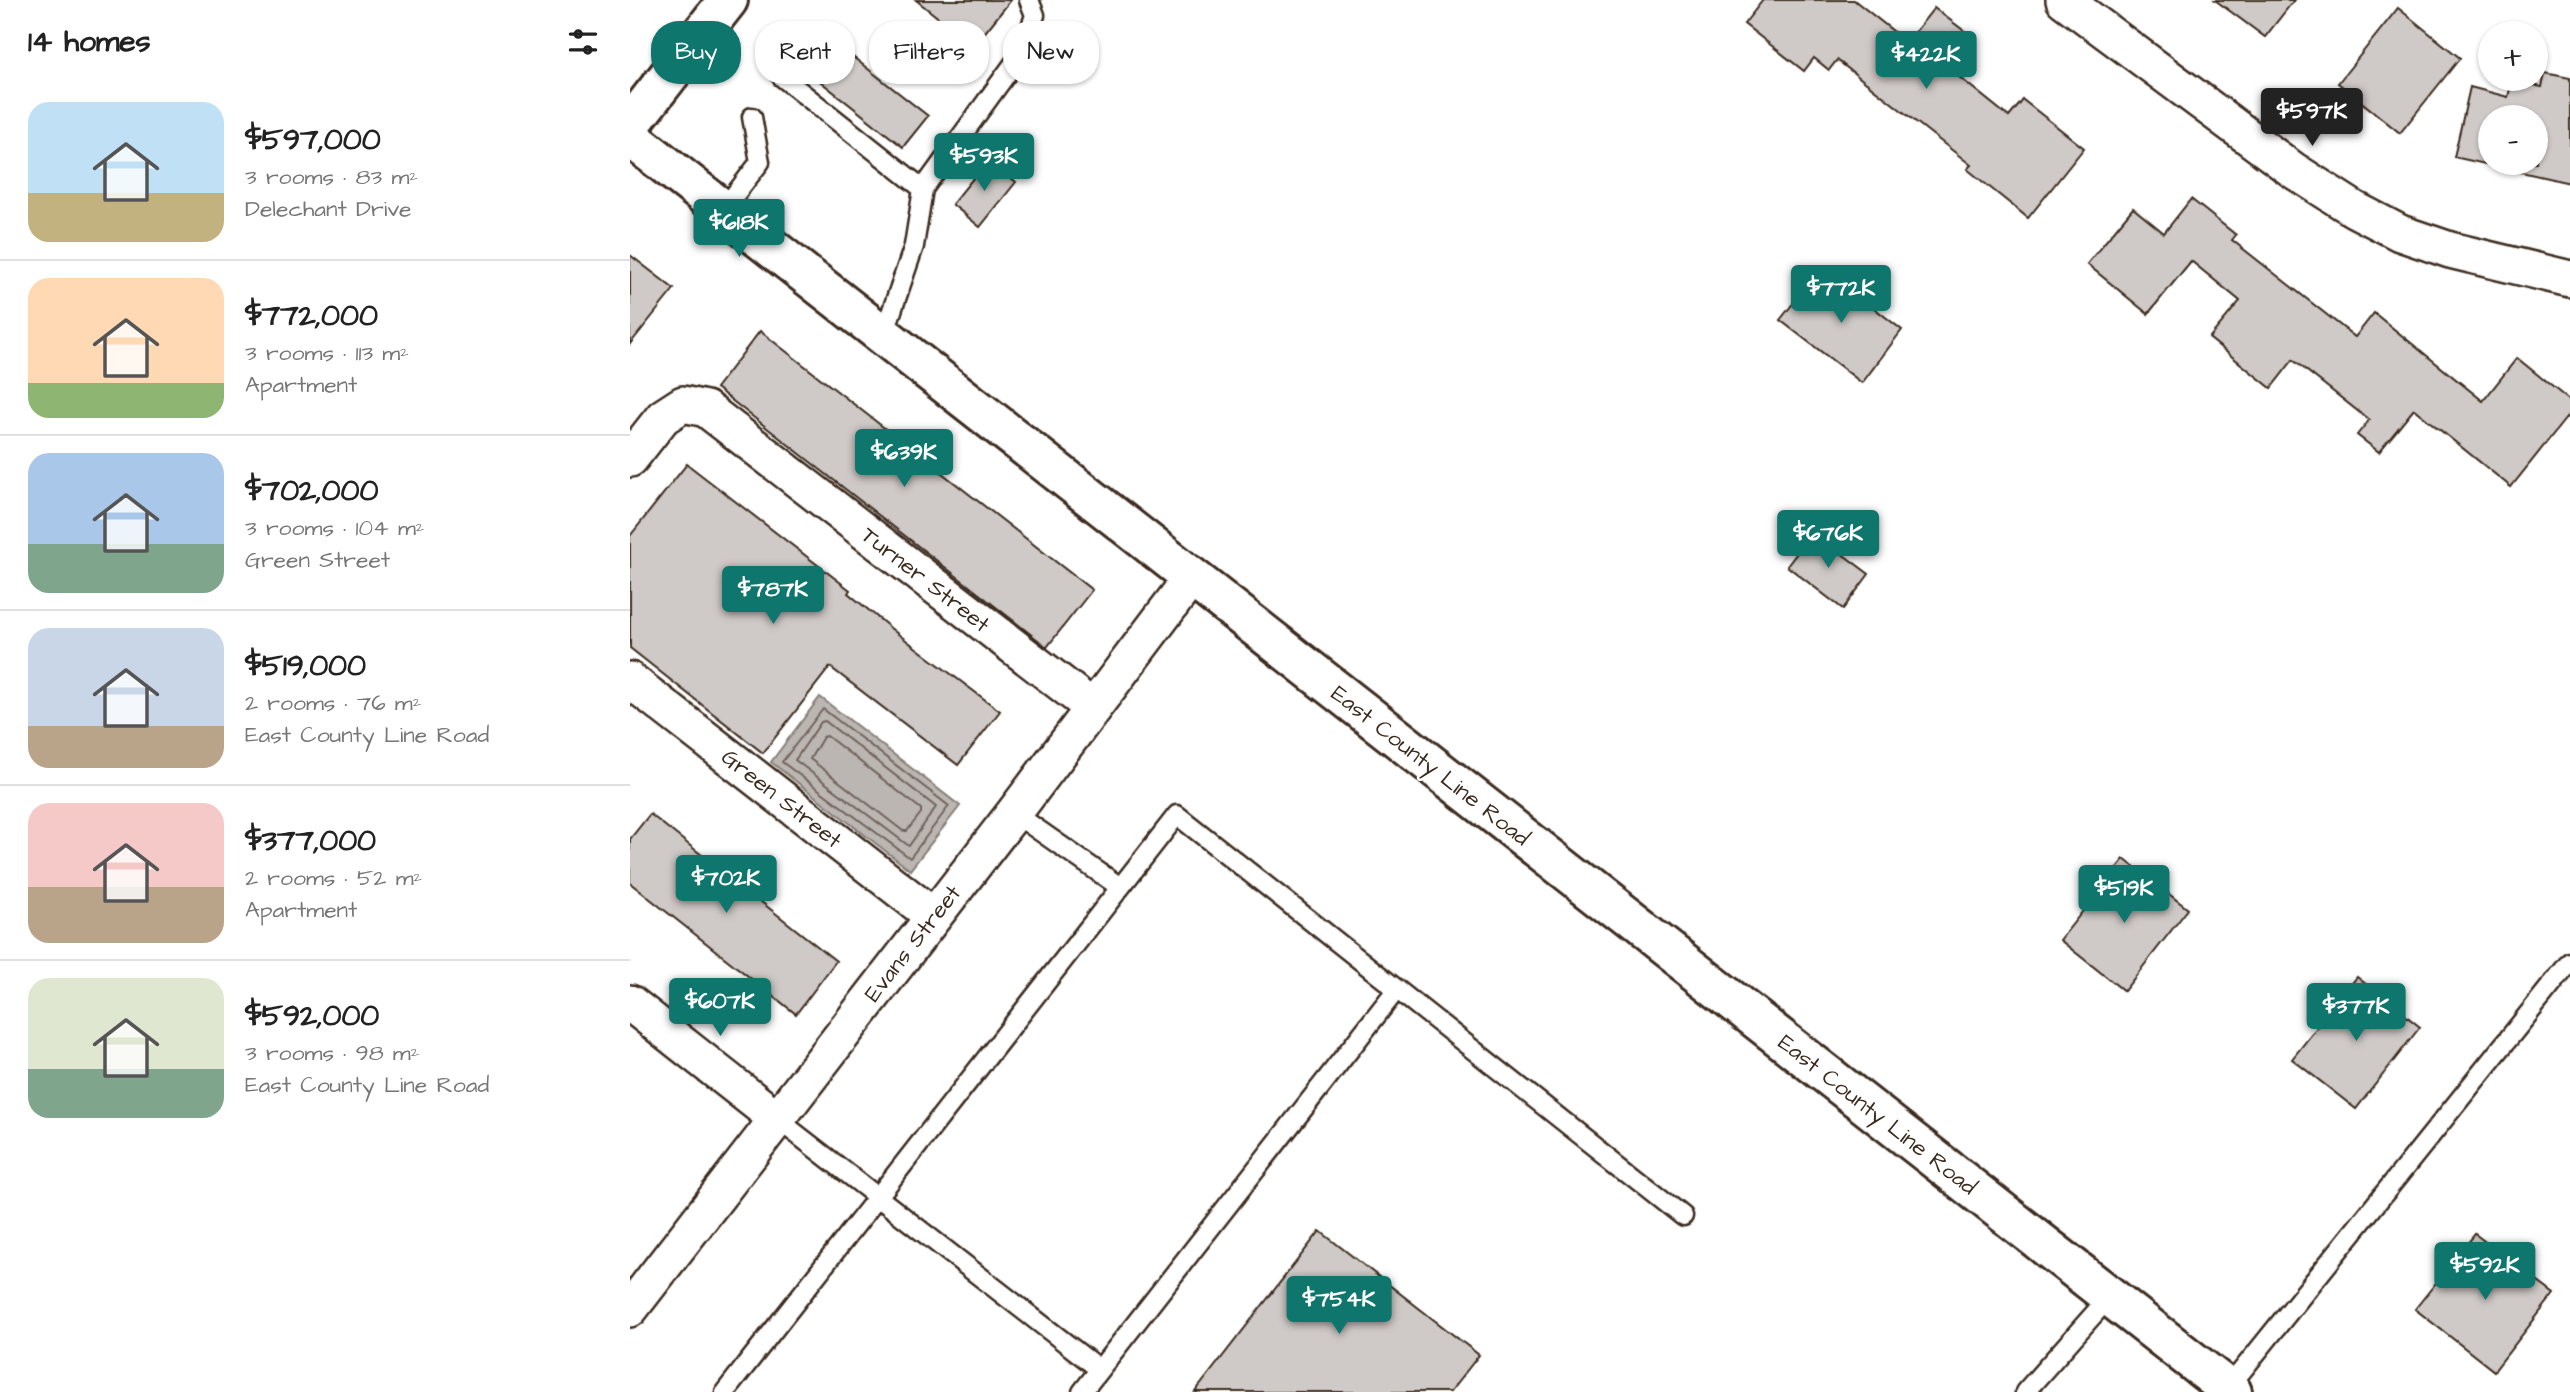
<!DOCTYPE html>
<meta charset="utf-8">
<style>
body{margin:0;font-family:"Architects Daughter",sans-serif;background:#f6f6f6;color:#222;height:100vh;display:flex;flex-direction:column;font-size:26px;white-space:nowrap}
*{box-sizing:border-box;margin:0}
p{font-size:23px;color:#767676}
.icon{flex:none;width:38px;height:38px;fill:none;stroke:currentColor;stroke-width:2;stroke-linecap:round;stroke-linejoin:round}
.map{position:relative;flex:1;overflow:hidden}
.details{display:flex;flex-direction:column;background:#fff;width:630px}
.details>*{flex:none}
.top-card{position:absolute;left:21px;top:21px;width:665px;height:63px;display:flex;gap:14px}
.controls{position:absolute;left:1848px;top:21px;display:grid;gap:14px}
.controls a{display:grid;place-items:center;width:70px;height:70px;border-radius:50%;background:#fff;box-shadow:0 2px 5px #0004;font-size:35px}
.price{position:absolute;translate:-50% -60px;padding:0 16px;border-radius:7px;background:#0f766e;color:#fff;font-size:23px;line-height:46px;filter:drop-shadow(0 2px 4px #0008)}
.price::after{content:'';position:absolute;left:50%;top:42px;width:21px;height:16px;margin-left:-10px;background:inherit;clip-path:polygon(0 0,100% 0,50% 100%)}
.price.active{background:#222;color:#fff}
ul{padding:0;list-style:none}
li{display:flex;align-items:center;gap:21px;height:175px;padding:0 28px}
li+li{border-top:2px solid #e0e0e0}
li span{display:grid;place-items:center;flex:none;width:196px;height:140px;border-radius:21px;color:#555}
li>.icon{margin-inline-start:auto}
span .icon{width:84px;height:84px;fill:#fffc;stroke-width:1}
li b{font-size:30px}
h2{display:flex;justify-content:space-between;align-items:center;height:84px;padding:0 28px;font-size:30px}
.chip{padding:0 24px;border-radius:28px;background:#fff;box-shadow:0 2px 5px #0004;font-size:24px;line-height:63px}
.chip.active{background:#0f766e;color:#fff}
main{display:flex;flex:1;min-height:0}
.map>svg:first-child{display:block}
.water{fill:#bcb6b3;stroke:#887e77;stroke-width:2}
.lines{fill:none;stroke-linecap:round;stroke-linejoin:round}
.shore{stroke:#6f625a;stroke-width:2}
.building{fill:#cfcac7;stroke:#3b2a1e;stroke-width:2;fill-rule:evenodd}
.service-casing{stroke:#3b2a1e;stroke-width:23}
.minor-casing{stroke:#3b2a1e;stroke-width:40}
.tertiary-casing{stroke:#3b2a1e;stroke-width:44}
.secondary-casing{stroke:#3b2a1e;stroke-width:44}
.service{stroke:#fff;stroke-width:18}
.minor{stroke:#fff;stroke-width:35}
.tertiary{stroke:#fff;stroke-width:38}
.secondary{stroke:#fff;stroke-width:38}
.labels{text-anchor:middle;stroke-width:5;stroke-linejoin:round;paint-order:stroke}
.street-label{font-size:23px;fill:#3b2a1e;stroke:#fff}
</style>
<main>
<section class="details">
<h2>14 homes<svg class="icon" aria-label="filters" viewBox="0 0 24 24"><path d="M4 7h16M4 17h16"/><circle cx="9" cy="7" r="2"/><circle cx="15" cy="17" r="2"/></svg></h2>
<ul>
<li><span style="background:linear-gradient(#bfe0f5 65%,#c2b280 0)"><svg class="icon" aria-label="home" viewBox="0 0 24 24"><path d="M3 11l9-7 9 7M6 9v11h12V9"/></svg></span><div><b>$597,000</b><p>3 rooms · 83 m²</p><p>Delechant Drive</p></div></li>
<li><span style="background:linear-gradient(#ffd9b3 75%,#8fb573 0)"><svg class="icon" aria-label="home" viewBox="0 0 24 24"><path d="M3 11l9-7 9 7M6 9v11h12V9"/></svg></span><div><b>$772,000</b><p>3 rooms · 113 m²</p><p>Apartment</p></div></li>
<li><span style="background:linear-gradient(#a9c7e8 65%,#7fa58c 0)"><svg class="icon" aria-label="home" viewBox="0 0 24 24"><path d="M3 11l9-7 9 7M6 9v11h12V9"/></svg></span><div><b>$702,000</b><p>3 rooms · 104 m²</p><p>Green Street</p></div></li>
<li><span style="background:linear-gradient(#c9d6e8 70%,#b9a48a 0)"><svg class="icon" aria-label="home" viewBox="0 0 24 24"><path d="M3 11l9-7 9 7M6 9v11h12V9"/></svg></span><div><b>$519,000</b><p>2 rooms · 76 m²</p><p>East County Line Road</p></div></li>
<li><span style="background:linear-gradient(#f6c9c9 60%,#b9a48a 0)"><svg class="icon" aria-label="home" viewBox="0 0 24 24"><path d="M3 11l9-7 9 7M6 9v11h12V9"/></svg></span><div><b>$377,000</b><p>2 rooms · 52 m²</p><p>Apartment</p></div></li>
<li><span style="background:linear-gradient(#dfe7d0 65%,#7fa58c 0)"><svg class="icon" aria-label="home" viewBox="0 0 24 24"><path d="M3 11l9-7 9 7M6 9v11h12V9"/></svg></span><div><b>$592,000</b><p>3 rooms · 98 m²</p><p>East County Line Road</p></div></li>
</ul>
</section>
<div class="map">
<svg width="1940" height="1392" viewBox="0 0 1940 1392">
<rect width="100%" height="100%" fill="#fff"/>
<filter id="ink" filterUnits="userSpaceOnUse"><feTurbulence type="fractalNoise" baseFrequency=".0143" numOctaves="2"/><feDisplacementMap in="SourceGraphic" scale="14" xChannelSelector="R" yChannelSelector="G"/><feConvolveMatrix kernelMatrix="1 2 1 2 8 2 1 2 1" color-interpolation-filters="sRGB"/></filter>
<g filter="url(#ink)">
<path class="water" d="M190,697L330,806L280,870L141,762Z"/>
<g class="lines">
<path class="shore" d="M193,709L319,806L280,858L152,762Z
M195,721L306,807L279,846L165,760L191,722Z
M197,736L291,809V813L277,831H273L180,759L193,737Z"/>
</g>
<path class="building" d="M286,0H381L344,46Z
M1133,0H1224L1277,42L1304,8L1337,33L1313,64L1379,117L1393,100L1454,148L1398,218L1337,169L1341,165L1207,60L1199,70L1184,58L1174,71L1114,24Z
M1585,0H1664L1635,37Z
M1768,8L1830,58L1770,133L1708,83Z
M205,43L298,116L273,147L181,74Z
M1915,73L1940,78V183L1824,157L1840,87L1878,97L1882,81L1912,87ZM1860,117H1906V163H1860Z
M358,160L386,182L350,227L322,204Z
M1561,199L1606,235L1602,240L1725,337L1744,313L1853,401L1887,358L1940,401V413L1881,487L1784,409L1749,452L1727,435L1739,420L1663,360L1641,388L1579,338L1610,301L1561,261L1518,314L1457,264L1503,208L1534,233Z
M0,255L44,289L0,344Z
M1192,267L1272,330L1232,383L1150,320Z
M130,331L462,590L417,647L86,388Z
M57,464L220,590L218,593L264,631L370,711L328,765L200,667L133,753L0,648V536Z
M1183,532L1239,574L1213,609L1157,566Z
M20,814L206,961L166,1014L0,883V839Z
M1494,859L1558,909L1494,991L1430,940Z
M1727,977L1790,1027L1726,1109L1662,1059Z
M690,1231L849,1355L820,1392H565Z
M1845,1234L1924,1294L1864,1371L1785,1309Z"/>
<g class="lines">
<defs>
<path id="service" d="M152,77L293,189
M93,210L130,162L122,117
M254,334L284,246L293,189L393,51L405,15L399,0
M384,813L490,887
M146,1118L469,1369
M1598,1388L1940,962
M95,1392L547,815L1053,1216
M452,1392L767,989
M1395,1392L1480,1296"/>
<path id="minor" d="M1434,0L1663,170L1724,209L1770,233L1820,250L1940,279
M0,459L33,417L53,404L76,409L463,708
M0,680L303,916
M0,1003L146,1118
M0,1309L384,813L562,577"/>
<path id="tertiary" d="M0,125L98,0"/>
<path id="secondary" d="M0,137L1602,1392"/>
</defs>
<use href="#service" class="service-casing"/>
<use href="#minor" class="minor-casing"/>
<use href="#tertiary" class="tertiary-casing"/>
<use href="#secondary" class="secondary-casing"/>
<use href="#service" class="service"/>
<use href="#minor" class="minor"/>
<use href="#tertiary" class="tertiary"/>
<use href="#secondary" class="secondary"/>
</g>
</g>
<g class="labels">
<g class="street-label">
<text transform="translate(296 579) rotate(38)" y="8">Turner Street</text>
<text transform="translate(801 765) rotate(38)" y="8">East County Line Road</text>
<text transform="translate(152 798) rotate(38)" y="8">Green Street</text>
<text transform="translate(282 943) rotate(-52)" y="8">Evans Street</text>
<text transform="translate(1248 1114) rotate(38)" y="8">East County Line Road</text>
</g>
</g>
</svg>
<div class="controls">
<a>+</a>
<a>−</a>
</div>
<b class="price" style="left:1296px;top:91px">$422K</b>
<b class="price active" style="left:1682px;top:148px">$597K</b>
<b class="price" style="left:354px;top:193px">$593K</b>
<b class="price" style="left:109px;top:259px">$618K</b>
<b class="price" style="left:1211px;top:325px">$772K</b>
<b class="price" style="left:274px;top:489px">$639K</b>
<b class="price" style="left:1198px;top:570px">$676K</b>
<b class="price" style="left:143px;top:626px">$787K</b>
<b class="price" style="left:96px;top:915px">$702K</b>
<b class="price" style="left:1494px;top:925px">$519K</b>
<b class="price" style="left:90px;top:1038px">$607K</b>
<b class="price" style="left:1726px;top:1043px">$377K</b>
<b class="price" style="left:1855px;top:1302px">$592K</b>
<b class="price" style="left:709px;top:1336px">$754K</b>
<div class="top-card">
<a class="chip active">Buy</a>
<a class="chip">Rent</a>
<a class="chip">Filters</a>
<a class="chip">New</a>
</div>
</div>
</main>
